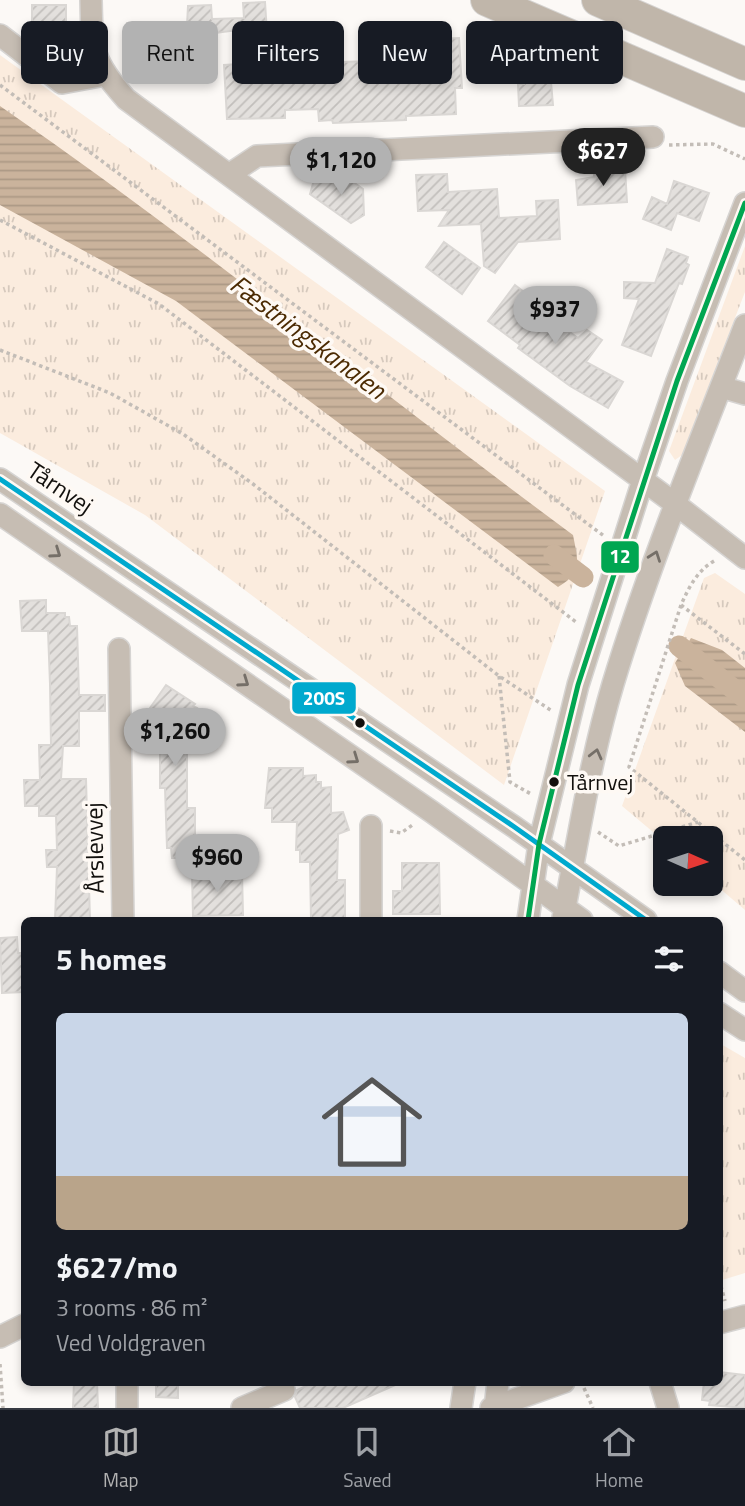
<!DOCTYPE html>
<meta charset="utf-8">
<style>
body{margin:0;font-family:"Titillium Web",sans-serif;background:#242831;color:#f1f3f6;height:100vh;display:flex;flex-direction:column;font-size:26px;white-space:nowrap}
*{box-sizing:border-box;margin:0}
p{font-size:23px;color:#9ea1a6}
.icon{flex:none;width:38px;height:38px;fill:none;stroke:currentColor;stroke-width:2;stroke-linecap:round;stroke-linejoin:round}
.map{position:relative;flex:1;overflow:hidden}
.side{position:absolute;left:21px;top:917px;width:702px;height:469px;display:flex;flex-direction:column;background:#171b24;border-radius:10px;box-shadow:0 4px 10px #0003}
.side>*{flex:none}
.banner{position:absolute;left:21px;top:21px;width:704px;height:63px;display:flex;gap:14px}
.needle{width:46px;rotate:93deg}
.fabs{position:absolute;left:653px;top:826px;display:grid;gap:14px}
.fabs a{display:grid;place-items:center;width:70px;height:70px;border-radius:10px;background:#171b24;box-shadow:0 4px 10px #0003;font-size:35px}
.price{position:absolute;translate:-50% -60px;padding:0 16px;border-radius:24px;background:#b2b2b2;color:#111;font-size:23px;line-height:46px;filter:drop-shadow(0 2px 4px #0008)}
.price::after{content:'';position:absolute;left:50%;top:42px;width:21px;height:16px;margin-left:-10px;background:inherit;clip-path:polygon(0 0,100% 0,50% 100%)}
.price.selected{background:#222;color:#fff}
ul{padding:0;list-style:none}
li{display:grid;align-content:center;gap:14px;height:371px;padding:0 35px}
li+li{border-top:2px solid #363941}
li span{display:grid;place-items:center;height:217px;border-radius:10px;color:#555}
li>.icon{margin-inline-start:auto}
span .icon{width:126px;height:126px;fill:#fffc;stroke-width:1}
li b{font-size:30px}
h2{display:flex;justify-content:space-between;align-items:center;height:84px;padding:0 35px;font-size:30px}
.tag{padding:0 24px;border-radius:10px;background:#171b24;box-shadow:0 4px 10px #0003;font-size:24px;line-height:63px}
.tag.selected{background:#b2b2b2;color:#111}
.tabs{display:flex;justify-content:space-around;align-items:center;height:98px;border-top:2px solid #363941;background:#171b24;font-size:19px;color:#9ea1a6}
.tabs a{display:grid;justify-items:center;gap:4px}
.tabs .selected{color:#b2b2b2}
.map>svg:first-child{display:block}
.grass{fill:url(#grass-tufts)}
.water{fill:url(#water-rules)}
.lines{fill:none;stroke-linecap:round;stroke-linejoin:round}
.canal{stroke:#cab39c;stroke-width:21}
.building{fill:url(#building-hatch);stroke:#dad7d4;stroke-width:2}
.minor-casing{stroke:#d6d4d2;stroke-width:24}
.highway-casing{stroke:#d6d4d2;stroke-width:34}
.path{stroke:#c3bdb7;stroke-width:3.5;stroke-dasharray:3.5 3.5;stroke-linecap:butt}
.minor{stroke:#c6bdb3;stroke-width:21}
.highway{stroke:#c0b6aa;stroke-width:32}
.bus-1-casing{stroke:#fef9f4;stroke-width:10}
.bus-2-casing{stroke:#fef9f4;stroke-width:10}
.bus-1{stroke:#00a9ce;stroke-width:5}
.bus-2{stroke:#00a651;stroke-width:5}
.oneway{stroke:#756f68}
.bus-dot{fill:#12100d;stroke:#fef9f4;stroke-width:2.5}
.labels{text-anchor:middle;stroke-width:7;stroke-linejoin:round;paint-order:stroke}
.bus-label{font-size:22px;fill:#12100d;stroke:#fef9f4;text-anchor:start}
.street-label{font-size:24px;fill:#12100d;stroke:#fef9f4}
.water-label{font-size:26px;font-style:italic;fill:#4b2a02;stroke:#fef9f4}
.line-badge{stroke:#fef9f4;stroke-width:2.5}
.badge-label{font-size:19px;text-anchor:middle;font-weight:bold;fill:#fff}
</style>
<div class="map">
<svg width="745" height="1408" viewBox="0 0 745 1408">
<defs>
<pattern id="grass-tufts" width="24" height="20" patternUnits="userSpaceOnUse" patternTransform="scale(1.75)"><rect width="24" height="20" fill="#fbecde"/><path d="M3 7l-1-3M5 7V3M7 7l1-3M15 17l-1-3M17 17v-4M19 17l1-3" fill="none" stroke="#d6c9bd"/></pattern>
<pattern id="water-rules" width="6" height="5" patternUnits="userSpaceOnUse" patternTransform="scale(1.75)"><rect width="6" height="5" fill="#cab39c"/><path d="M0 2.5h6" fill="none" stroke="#ac9985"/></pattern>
<pattern id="building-hatch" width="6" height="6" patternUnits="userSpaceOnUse" patternTransform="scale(1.75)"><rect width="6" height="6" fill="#e3e0dd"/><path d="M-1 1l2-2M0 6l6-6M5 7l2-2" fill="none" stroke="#c2bfbc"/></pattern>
</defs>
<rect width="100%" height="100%" fill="#fcf9f6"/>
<path class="grass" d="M0,55L605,491L504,785L145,515L0,433Z
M745,246V292L682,455L675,460L669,451Z
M715,573L745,594V910L711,881L710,838H665V842L622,806L704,578Z
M719,1043L745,1058V1273L719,1281Z"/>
<path class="water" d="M0,106C196,241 381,393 573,535C578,561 583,572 558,587L176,301L0,205Z
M691,638L722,650L745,668V732L685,686L675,663Z"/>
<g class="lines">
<path class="canal" d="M554,555L583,577
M679,646L745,698"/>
</g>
<path class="building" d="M265,2L267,33L246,34L245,29L215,33L216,59L174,61V68L164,69L147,70V63H126L127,23L187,25L188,6L211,5L212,19L244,18L243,3Z
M32,5H66V47H41L40,23H32Z
M405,32L406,64L439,62V39L459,38L462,88H455L456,114L406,116V120L333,123L332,120L319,121L318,109L285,110V118L227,119L224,65L258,63L257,54L309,52L311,63L371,61L369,36Z
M541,72L542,83L551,82L553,105L519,106L518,84H524L523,73Z
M625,169L627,202L578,205L576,180L594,177V170Z
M447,174L448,192L497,189L499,218L537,216L536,201L558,200L560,239L518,242L495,273L484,266L481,224L439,226L449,210L418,211L416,175Z
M349,179L363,189L364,215L351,223L310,194L314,180Z
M674,181L709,193L699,221L677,213L671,230L643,219L652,197L667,204Z
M444,242L480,268L462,294L426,267Z
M667,249L688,257L686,263L689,265L682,284L679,283L651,356L622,345L639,299L624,298V282L655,283Z
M515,285L542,306L539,310L578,338L587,330L602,340L586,362L623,382L608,408L570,386L518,348L520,345L488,321Z
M46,600V613H65V617H69L70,626H77L79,695H105V711H79V746H63L61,779H86L90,920H55L57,867H47L46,850H57L56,816H39V806H25L24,780H40L39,745H51L50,684L48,631H22L20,601Z
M166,685L195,704L193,706L197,708L192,716L196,720L183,739H187V808H195V858H172L171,848H167L165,788H160V734H151L150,708Z
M269,768H303V776L316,775V782H321V788L331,787V813L343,812L349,830L338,834L337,880H345V920H311L310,862H300V850H296L297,822H272V808H265Z
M402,863H439L440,914H393V891H402Z
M192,873H242L243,915L193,916Z
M17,937L18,953H24V992L2,993L0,938Z
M719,1372L745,1375V1408L709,1405L710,1401L702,1400L704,1382H719Z
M74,1382H97L98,1408H73Z
M156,1382H178V1398L156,1397Z
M315,1382H402L343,1408H300L295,1397L297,1390Z"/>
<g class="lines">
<defs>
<path id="minor" d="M91,0C92,50 92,61 126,99L674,503L745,558
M0,35L62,83L105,75
M230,174L257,156L653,137
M721,387L745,394
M0,479L513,826L646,920
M0,514L432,812L582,920
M119,649L123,920
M371,826V920
M563,918C578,840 590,761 613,684C650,562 699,444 745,325
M528,920L539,844L578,685L643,480L677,381L745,203
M719,972L745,991
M719,1013L745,1030
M719,1323L745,1316
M0,1337L24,1325
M660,1382L668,1408
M127,1408V1382
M242,1408L284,1390
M461,1408L465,1382
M491,1408L564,1382
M495,1408L498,1382"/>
<path id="highway" d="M487,0L745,111
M598,0L745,64"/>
</defs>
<use href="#minor" class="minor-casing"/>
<use href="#highway" class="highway-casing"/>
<path class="path" d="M0,85L604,536
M669,145L713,144L745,159
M0,220L159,304L576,622
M0,350L110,393L183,434L253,484L499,676L552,711
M714,561C697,571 689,587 681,605L629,767L745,860
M681,605L745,654
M499,676L510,782L531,794
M390,831L401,833L414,824
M598,832L619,846L698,822
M719,1279L725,1301
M0,1364L3,1408
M584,1388L593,1408"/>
<use href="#minor" class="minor"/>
<use href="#highway" class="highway"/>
<defs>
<path id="bus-1" d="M0,479L513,826L646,920"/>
<path id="bus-2" d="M528,920L539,844L578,685L677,381L745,203"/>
</defs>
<use href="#bus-1" class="bus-1-casing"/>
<use href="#bus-2" class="bus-2-casing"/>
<use href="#bus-1" class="bus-1"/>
<use href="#bus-2" class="bus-2"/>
</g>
<defs><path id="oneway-chevron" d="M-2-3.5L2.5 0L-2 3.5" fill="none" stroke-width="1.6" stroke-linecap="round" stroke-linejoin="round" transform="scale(1.75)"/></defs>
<g class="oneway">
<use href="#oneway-chevron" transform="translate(56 553) rotate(35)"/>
<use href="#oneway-chevron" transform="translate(655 556) rotate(-70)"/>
<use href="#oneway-chevron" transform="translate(244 682) rotate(35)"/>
<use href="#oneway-chevron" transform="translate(596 754) rotate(-76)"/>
<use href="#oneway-chevron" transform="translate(354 759) rotate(35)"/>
</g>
<g class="bus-dot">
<circle cx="360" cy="723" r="6"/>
<circle cx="554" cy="782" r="6"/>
</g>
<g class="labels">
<g class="bus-label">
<text x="567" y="790">Tårnvej</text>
</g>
<g class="street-label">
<text transform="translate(60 488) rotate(34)" y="8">Tårnvej</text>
<text transform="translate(95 848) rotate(-91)" y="8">Årslevvej</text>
</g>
<g class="water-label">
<text transform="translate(308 337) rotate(37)" y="9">Fæstningskanalen</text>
</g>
</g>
<g class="line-badge">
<rect x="600" y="540" width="40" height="34" rx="7" fill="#00a651"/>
<rect x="291" y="681" width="66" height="34" rx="7" fill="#00a9ce"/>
</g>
<g class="badge-label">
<text x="620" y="563">12</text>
<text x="324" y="705">200S</text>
</g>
</svg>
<div class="fabs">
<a><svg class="needle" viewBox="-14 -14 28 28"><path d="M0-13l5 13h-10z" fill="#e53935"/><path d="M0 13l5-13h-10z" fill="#9ea1a6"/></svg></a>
</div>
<b class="price selected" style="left:603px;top:188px">$627</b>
<b class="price" style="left:341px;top:197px">$1,120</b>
<b class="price" style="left:555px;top:346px">$937</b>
<b class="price" style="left:175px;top:768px">$1,260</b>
<b class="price" style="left:217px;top:894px">$960</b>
<div class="banner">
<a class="tag">Buy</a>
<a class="tag selected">Rent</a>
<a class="tag">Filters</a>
<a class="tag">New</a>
<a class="tag">Apartment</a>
</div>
<section class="side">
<h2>5 homes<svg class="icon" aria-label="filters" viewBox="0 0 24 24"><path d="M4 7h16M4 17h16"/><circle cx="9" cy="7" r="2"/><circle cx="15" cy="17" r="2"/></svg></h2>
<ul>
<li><span style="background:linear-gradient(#c9d6e8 75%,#b9a48a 0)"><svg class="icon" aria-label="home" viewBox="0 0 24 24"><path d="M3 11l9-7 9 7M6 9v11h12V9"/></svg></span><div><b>$627/mo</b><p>3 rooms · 86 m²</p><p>Ved Voldgraven</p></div></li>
</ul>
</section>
</div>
<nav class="tabs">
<a class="selected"><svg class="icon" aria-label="map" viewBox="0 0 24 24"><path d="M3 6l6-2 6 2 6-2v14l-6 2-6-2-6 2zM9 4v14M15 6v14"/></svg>Map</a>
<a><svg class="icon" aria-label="saved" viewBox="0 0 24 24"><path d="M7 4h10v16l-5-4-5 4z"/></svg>Saved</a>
<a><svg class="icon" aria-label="home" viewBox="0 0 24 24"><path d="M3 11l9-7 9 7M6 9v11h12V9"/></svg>Home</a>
</nav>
